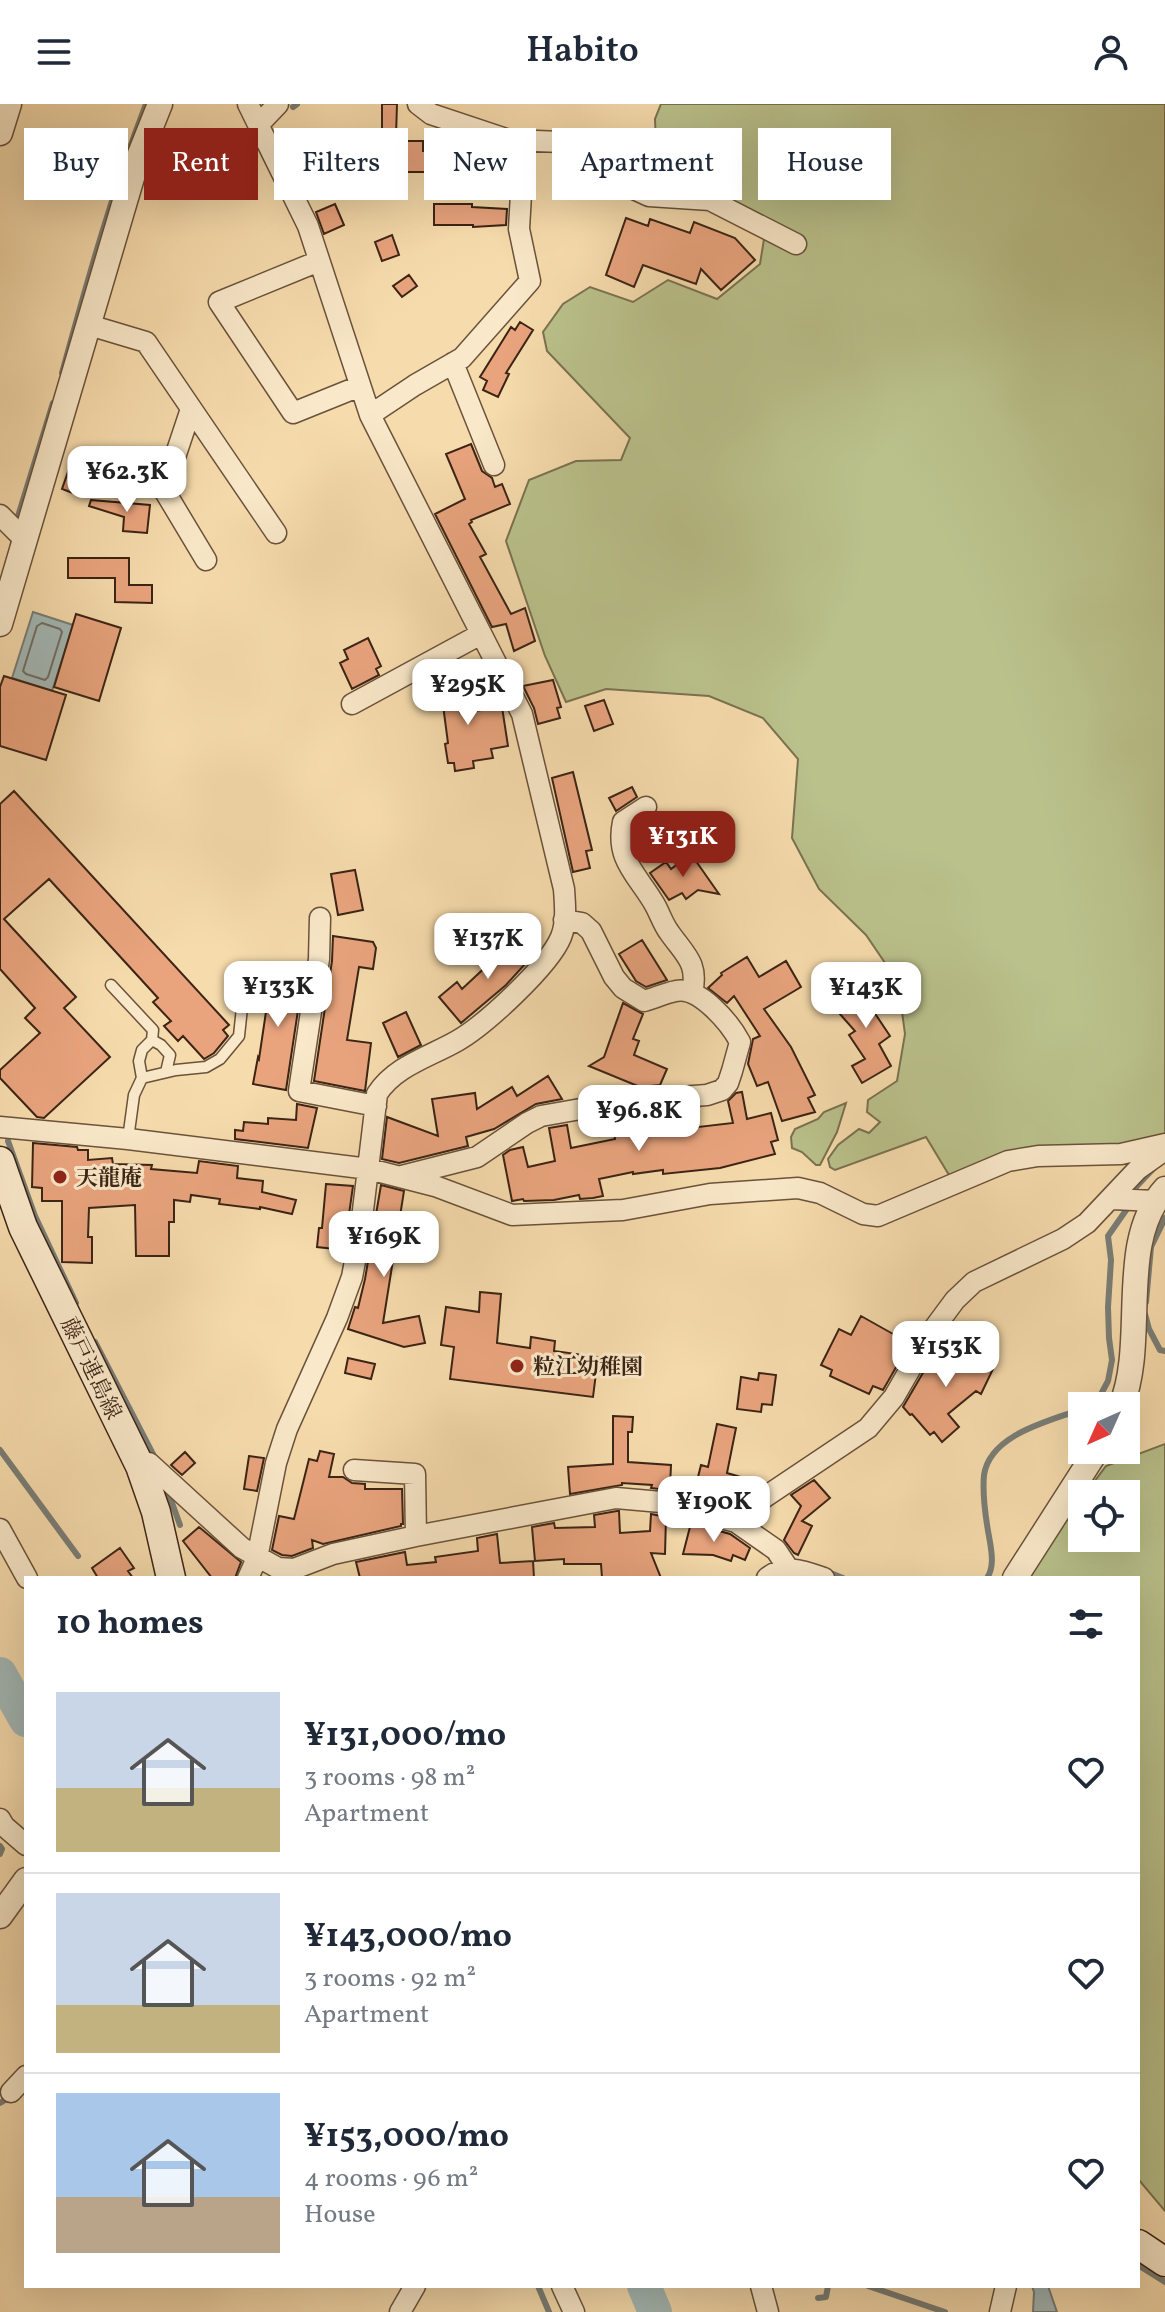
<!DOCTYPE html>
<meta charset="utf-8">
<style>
body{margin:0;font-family:Vollkorn,"Noto Serif JP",serif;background:#f2f2f3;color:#1f2937;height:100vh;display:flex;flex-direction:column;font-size:30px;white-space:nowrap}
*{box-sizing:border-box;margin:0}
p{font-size:26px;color:#747a83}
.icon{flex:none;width:44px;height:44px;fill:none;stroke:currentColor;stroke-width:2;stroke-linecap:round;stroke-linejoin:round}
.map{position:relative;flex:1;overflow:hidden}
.drawer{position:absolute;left:24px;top:1472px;width:1116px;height:712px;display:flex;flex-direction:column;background:#fff;border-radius:0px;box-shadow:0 8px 32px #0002}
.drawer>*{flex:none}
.hud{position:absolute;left:24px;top:24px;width:1118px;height:72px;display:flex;gap:16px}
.needle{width:52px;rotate:225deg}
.tools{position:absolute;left:1068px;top:1288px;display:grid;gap:16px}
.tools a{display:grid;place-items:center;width:72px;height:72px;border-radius:0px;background:#fff;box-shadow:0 8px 32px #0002;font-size:40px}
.price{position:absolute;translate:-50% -68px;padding:0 18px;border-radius:16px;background:#fff;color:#222;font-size:26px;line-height:52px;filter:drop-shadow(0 2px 4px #0008)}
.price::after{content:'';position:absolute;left:50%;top:48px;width:24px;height:18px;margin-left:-12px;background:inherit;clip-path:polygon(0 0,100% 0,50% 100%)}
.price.active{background:#8f2418;color:#fff}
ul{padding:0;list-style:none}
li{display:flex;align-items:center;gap:24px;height:200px;padding:0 32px}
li+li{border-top:2px solid #e0e1e3}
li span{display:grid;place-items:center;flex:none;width:224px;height:160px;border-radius:0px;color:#555}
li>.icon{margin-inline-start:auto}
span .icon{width:96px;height:96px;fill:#fffc;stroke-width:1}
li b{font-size:34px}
h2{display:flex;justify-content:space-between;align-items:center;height:96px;padding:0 32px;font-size:34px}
.tag{padding:0 28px;border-radius:0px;background:#fff;box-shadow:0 8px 32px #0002;font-size:28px;line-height:72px}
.tag.active{background:#8f2418;color:#fff}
header{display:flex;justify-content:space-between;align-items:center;height:104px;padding:0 32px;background:#fff;font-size:36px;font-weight:600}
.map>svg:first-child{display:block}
.green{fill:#bac18b;stroke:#7a7250;stroke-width:2}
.water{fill:#a3b8b6;stroke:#797d76;stroke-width:2}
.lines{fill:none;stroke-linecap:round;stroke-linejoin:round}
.shore{stroke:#6f6e66;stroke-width:2}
.stream{stroke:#797d76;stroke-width:6}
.river{stroke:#a3b8b6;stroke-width:34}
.building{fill:#e9a47e;stroke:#3b2415;stroke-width:2}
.service-casing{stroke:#6a523b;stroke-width:13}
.minor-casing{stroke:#6a523b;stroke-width:23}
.tertiary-casing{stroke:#6a523b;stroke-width:27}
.secondary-casing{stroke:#3b2415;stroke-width:31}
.service{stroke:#f9e8c9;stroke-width:10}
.minor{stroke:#f9e8c9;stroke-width:20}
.tertiary{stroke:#f9e8c9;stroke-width:24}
.secondary{stroke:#f9e8c9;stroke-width:28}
.poi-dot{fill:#8f2418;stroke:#f9e8c9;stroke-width:3}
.labels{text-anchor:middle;stroke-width:6;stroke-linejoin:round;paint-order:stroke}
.poi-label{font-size:22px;font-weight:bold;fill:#3b2415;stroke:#f9e8c9;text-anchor:start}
.street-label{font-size:22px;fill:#3b2415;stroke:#f9e8c9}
</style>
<header><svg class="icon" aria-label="menu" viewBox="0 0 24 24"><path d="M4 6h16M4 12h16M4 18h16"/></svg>Habito<svg class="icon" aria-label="person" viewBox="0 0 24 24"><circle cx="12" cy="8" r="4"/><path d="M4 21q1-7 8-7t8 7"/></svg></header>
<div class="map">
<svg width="1165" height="2208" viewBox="0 0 1165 2208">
<rect width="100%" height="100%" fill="#f6dbac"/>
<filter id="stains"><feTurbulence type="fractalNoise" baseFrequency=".0025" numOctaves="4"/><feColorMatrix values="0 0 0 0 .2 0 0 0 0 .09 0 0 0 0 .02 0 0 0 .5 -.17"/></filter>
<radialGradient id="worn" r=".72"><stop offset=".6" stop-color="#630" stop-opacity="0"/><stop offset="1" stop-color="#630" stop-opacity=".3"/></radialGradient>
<path class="green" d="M661,0H1165V1048L1133,1064L1109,1045L1019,1047L949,1071L926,1033L835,1066L830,1063L828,1055L838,1041L859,1025L869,1029L880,1018L867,1008L868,996L897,977L905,930L898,878L866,831L819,785L792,734L798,655L763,614L709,592L606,585L566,598L545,552L506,437L529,376L576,357L621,356L630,334L547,247L543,228L563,200L590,183L633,198L668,176L717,195L760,160L767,116L712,87L657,69L655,15Z
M846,999L837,1028L820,1061H816L802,1048L792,1044L791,1033L795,1025L818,1015L824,1008Z
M1165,1340V2107L1138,2075V1474H1026L1082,1394V1434H1126V1390H1085L1106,1362Z"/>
<path class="water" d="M33,508L73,521L52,587L12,574Z
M1032,2182H1048L1057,2208H1033L1034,2188Z"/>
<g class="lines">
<path class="shore" d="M42,519L60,525L62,528L48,573L45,576L26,570L23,567L37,522Z"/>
<path class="stream" d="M293,3L297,0
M62,269C87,178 112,88 146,0
M15,422L53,299
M8,1037L35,1112L76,1199
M1132,1091L1137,1082L1153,1065
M1146,1198L1151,1143L1165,1114
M1145,1210L1149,1225L1160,1246L1165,1247
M95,1238L156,1356
M1086,1302L1100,1292L1108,1277L1112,1256L1109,1234L1108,1203L1111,1156L1108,1132L1129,1102
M0,1346L78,1452
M167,1385L180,1421
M828,1468L843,1474
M987,1474C994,1464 992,1450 990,1438C986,1417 982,1393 984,1371C990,1330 1050,1317 1082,1305
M0,1742L2,1745L0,1750
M0,1999L12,1992
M1138,2161L1165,2178
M538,2182L549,2208
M868,2182L945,2208
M818,2194L826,2193L828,2182"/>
<path class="river" d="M0,1570L26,1616
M644,2182L655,2208"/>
</g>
<path class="building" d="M382,0H397L396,32H404V37H423V47L494,45L493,69L434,71V68H392L393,60H385V43L352,44L351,26L382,25Z
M335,100L344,121L324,130L316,108Z
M434,100H472V103L507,105L506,121L473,123V121H434Z
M626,114L648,122L650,115L690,129L694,118L735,134L755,156L721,186L701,165L696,180L643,161L634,183L606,171Z
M392,131L399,151L382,157L375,138Z
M409,171L417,182L402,193L393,182Z
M520,218L533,226L506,269L509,270L498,293L483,286L487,277L480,273L511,223L515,226Z
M471,340L482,367L492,374L495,383L502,380L510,400L471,416L472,418L469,420L486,450L480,453L511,510L525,504L535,537L514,547L506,520L492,523L435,410L465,395L446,350Z
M69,365L85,371L78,391L62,385Z
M91,396L150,401L147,429L123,427L124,413L89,402Z
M68,454H129V481H152V499L115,498V474H68Z
M76,510L121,524L99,597L54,583Z
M368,534L381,562L376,565L379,571L352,585L340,559L348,555L344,546Z
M446,564L460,608L470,600L475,607L502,603L508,642L491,645L493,654L473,657L474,664L455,667L454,659H448L445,640L448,639L443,601L439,602L431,575L439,572L438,568Z
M4,572L66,591L46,656L0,642V583Z
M553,576L561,603L557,604L560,614L538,620L534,604L523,582Z
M604,596L613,620L594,627L585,602Z
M573,668L592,746L586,747L590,764L573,768L552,674Z
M632,683L637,693L616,707L609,694Z
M14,687L229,921L223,926L228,932L214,949L204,955L183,932L178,937L164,922L171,917L153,898L158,894L49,775L4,815L76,893L64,904L110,953L44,1014L37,1013L0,974V966L40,929L25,914L35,904L0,865V700Z
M691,750L719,790L698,786L686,795L682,789L669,796L650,769L666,758L671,765Z
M355,766L363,806L338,811L331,770Z
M333,832L373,838L376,844L373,865L359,863L347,936L371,939L365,987L314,977L332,857Z
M520,832L536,848L506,881L461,919L439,893L457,878L462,885L491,858L493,860Z
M642,836L667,876L646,883L636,877L619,850Z
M747,853L759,873L786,857L801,883L764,905L791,943L815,991L808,994L815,1008L782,1017L768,978L757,982L748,960L753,935L760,932L734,892L727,899L708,884L722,871L721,869Z
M268,864L303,873L286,986L253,980L258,953L259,955L267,901L264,903L265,889L263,891Z
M879,882L890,896L874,908L890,932L879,940L891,962L862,979L852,962L865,955L849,931L855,927L831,900L855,883L863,894Z
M623,899L643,910L633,935L639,937L634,951L667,965L660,981L640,983L589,962L604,953Z
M406,908L421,941L398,953L383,919Z
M548,972L562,995L536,1000L494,1025L466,1033L468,1042L399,1059L382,1055L387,1013L438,1032L432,995L475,989L477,1005L512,983L517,992Z
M742,988L747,1015L771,1009L778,1036L771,1038L775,1050L720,1064L663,1070V1066L633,1070V1068L599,1075L603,1092L593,1094L580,1095L579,1091L554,1096L524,1097L523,1095L512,1097L503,1051L510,1046L523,1043L528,1063L555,1057L549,1024L567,1021L571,1044L615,1035L612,1013L628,1010L672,1007L673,1026L733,1019L728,997L736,989Z
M297,1000L317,1004L308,1044L235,1035V1026L243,1027L244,1018L268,1020V1014L296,1016Z
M33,1039L77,1043L78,1046H88V1056L112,1054L113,1060L152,1061L151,1065L197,1069L199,1057L238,1062L237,1074L263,1077L262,1088L296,1096L292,1110L260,1103V1105L219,1100L220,1095L191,1091L190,1098L174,1096V1118H169V1152H136L135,1101L89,1104L88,1133H92V1159L62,1158V1097H42V1084L32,1083Z
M326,1080L353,1082L344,1146L317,1143L319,1124H322Z
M381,1081L404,1087L383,1219L419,1212L425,1239L404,1243L348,1225L355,1203L358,1204L365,1175Z
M480,1188L501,1190L497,1239L530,1244L531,1233L555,1237L554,1247L598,1253L593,1293L450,1275L454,1243L441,1241L446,1203L479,1208Z
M861,1212L902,1235L910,1221L918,1225L883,1286L873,1282L869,1290L830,1272L832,1266L821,1261L839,1225L851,1231Z
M941,1238L993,1265L981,1290L976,1287L948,1310L959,1323L942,1338L934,1328L930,1331L912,1310L910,1311L903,1303Z
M348,1254L375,1260L371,1275L345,1269Z
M759,1269L776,1271L772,1301L762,1300L761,1308L737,1305L741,1273L758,1276Z
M613,1312L633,1313L632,1328H628V1358L671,1361L670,1383L668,1382L667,1386L651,1384L652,1381L622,1379V1381L570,1390L568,1363L613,1360Z
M717,1320L736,1324L727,1369L744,1374L743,1378L754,1381L753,1386L737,1400L735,1399L733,1404L698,1394L699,1390L694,1389L701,1361L708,1363Z
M320,1347L334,1350L329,1373H343L352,1379L365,1380V1385H402L403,1420H401V1422L323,1440L312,1436L313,1444L292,1452L282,1451L272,1446L279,1412L294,1415L309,1355L317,1357Z
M185,1348L195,1359L182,1371L171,1361Z
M249,1352L264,1354L257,1387L244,1385Z
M814,1376L830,1394L802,1417L812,1422L798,1451L794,1449L784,1436L801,1402L791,1391Z
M617,1407H619L620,1429L650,1427L651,1410L666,1413L665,1450L651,1449L661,1474H602L601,1460H564V1455L535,1457L532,1423L554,1419L555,1424L595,1423L594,1411Z
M691,1419L730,1430L750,1444L745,1456L733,1451L731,1457L713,1451L683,1450Z
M199,1423L241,1458L235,1474H212L183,1437Z
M497,1430L500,1459L533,1457L534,1474H360L356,1458L405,1448L407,1461L436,1458L435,1453L478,1447L477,1434Z
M120,1444L134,1464L128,1467L133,1474H98L92,1464Z"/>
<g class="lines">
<defs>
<path id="service" d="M111,881L153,926L152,936L142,946L139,957L142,974L134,991L128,1035
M152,936L161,941L170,951L166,968
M142,974L176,966L206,963L220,955L239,932L245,875"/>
<path id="minor" d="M418,0L431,10L509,36L562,38L580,42L621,79L649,92L710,96L796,140
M259,20L278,0
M319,157L219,198L293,309L360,282
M89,221L146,238L276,429
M453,259L494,361
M191,305L164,386L206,456
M370,311L415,281L462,254L530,177L519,125L524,37
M0,411L25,436
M352,600L481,530
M646,703L623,718C615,756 638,771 655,801C660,810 663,820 669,828C685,851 699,859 692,889
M320,814L319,855L299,987L376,1002
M0,1023L128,1035L369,1065L435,1082L512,1111L623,1106L710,1090L798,1084L820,1089L863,1110L878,1112L1008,1057L1038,1052L1121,1050L1165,1040
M402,1072L477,1053L527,1019L541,1012L626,997L707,991L722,986L728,979L732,967L740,938C730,919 699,882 676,887C665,889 655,894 644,897L623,884L614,873L591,827L582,819L564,816
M1112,1095L1155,1097
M140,1362L149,1359L242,1444L278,1464L294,1465L333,1450L416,1432L616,1394L661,1398L736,1418L776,1446L788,1464
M354,1366L415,1370L416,1432
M736,1418L762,1395L868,1324L894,1293L932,1227L955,1196L974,1178L1063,1135L1087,1119L1138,1065L1165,1046
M0,1425L27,1474
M248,1474L257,1454L276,1359L287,1325L337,1214L352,1173L360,1131L377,990C395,962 429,953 457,937C485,921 549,862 561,833C567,818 565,801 564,785L522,610L370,311L308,122L248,0
M767,1474C785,1459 804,1467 824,1474
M0,1715L4,1722L26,1741
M11,1988L26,1972
M562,2182L574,2208
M761,2182L768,2208
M400,2208L415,2182
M1000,2208L1006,2182"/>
<path id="tertiary" d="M0,29L9,0
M0,520L136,60L160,0
M1121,1302C1148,1237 1116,1139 1165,1085
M1015,1474L1097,1346
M0,1812L26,1776"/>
<path id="secondary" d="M0,1057L23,1123L140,1362L156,1408L171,1474
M1138,2140L1165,2158"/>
</defs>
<use href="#service" class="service-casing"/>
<use href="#minor" class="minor-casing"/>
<use href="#tertiary" class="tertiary-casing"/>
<use href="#secondary" class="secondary-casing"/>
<use href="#service" class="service"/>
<use href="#minor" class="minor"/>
<use href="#tertiary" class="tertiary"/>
<use href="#secondary" class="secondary"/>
</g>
<g class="poi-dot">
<circle cx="60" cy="1073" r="8"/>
<circle cx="517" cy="1262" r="8"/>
</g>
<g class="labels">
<g class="poi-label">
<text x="76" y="1081">天龍庵</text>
<text x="533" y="1270">粒江幼稚園</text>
</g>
<g class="street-label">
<text transform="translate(92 1264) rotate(64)" y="8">藤戸連島線</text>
</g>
</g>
<rect width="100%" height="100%" filter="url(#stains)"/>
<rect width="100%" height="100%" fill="url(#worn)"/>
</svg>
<div class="tools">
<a><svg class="needle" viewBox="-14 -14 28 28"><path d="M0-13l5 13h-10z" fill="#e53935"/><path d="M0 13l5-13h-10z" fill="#747a83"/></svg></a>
<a><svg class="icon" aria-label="locate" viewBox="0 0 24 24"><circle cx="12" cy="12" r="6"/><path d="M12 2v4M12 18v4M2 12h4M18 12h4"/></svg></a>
</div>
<b class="price" style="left:127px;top:410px">¥62.3K</b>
<b class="price" style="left:468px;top:623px">¥295K</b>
<b class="price active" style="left:683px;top:775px">¥131K</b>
<b class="price" style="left:488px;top:877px">¥137K</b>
<b class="price" style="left:278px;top:925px">¥133K</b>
<b class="price" style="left:866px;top:926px">¥143K</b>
<b class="price" style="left:639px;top:1049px">¥96.8K</b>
<b class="price" style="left:384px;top:1175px">¥169K</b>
<b class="price" style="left:946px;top:1285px">¥153K</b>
<b class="price" style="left:714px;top:1440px">¥190K</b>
<div class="hud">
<a class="tag">Buy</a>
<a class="tag active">Rent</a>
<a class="tag">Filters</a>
<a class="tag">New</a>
<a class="tag">Apartment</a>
<a class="tag">House</a>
</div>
<section class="drawer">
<h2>10 homes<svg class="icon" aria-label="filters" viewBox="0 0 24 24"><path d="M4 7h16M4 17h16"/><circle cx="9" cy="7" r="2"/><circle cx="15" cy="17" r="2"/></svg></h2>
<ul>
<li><span style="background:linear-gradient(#c9d6e8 60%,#c2b280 0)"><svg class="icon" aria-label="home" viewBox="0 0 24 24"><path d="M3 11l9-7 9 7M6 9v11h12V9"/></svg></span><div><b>¥131,000/mo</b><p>3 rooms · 98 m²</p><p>Apartment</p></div><svg class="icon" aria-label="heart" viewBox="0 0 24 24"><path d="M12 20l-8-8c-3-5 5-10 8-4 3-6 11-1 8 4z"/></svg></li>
<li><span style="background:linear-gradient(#c9d6e8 70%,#c2b280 0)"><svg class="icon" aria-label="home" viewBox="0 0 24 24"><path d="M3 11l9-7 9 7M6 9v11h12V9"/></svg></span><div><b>¥143,000/mo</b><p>3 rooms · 92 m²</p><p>Apartment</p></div><svg class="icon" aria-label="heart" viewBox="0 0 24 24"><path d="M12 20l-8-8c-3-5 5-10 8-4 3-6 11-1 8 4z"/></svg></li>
<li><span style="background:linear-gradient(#a9c7e8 65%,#b9a48a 0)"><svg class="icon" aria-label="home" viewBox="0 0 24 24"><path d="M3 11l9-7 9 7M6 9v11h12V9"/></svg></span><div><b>¥153,000/mo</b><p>4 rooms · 96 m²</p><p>House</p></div><svg class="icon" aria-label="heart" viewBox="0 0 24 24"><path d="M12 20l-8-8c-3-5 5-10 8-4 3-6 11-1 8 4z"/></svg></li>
</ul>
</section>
</div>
